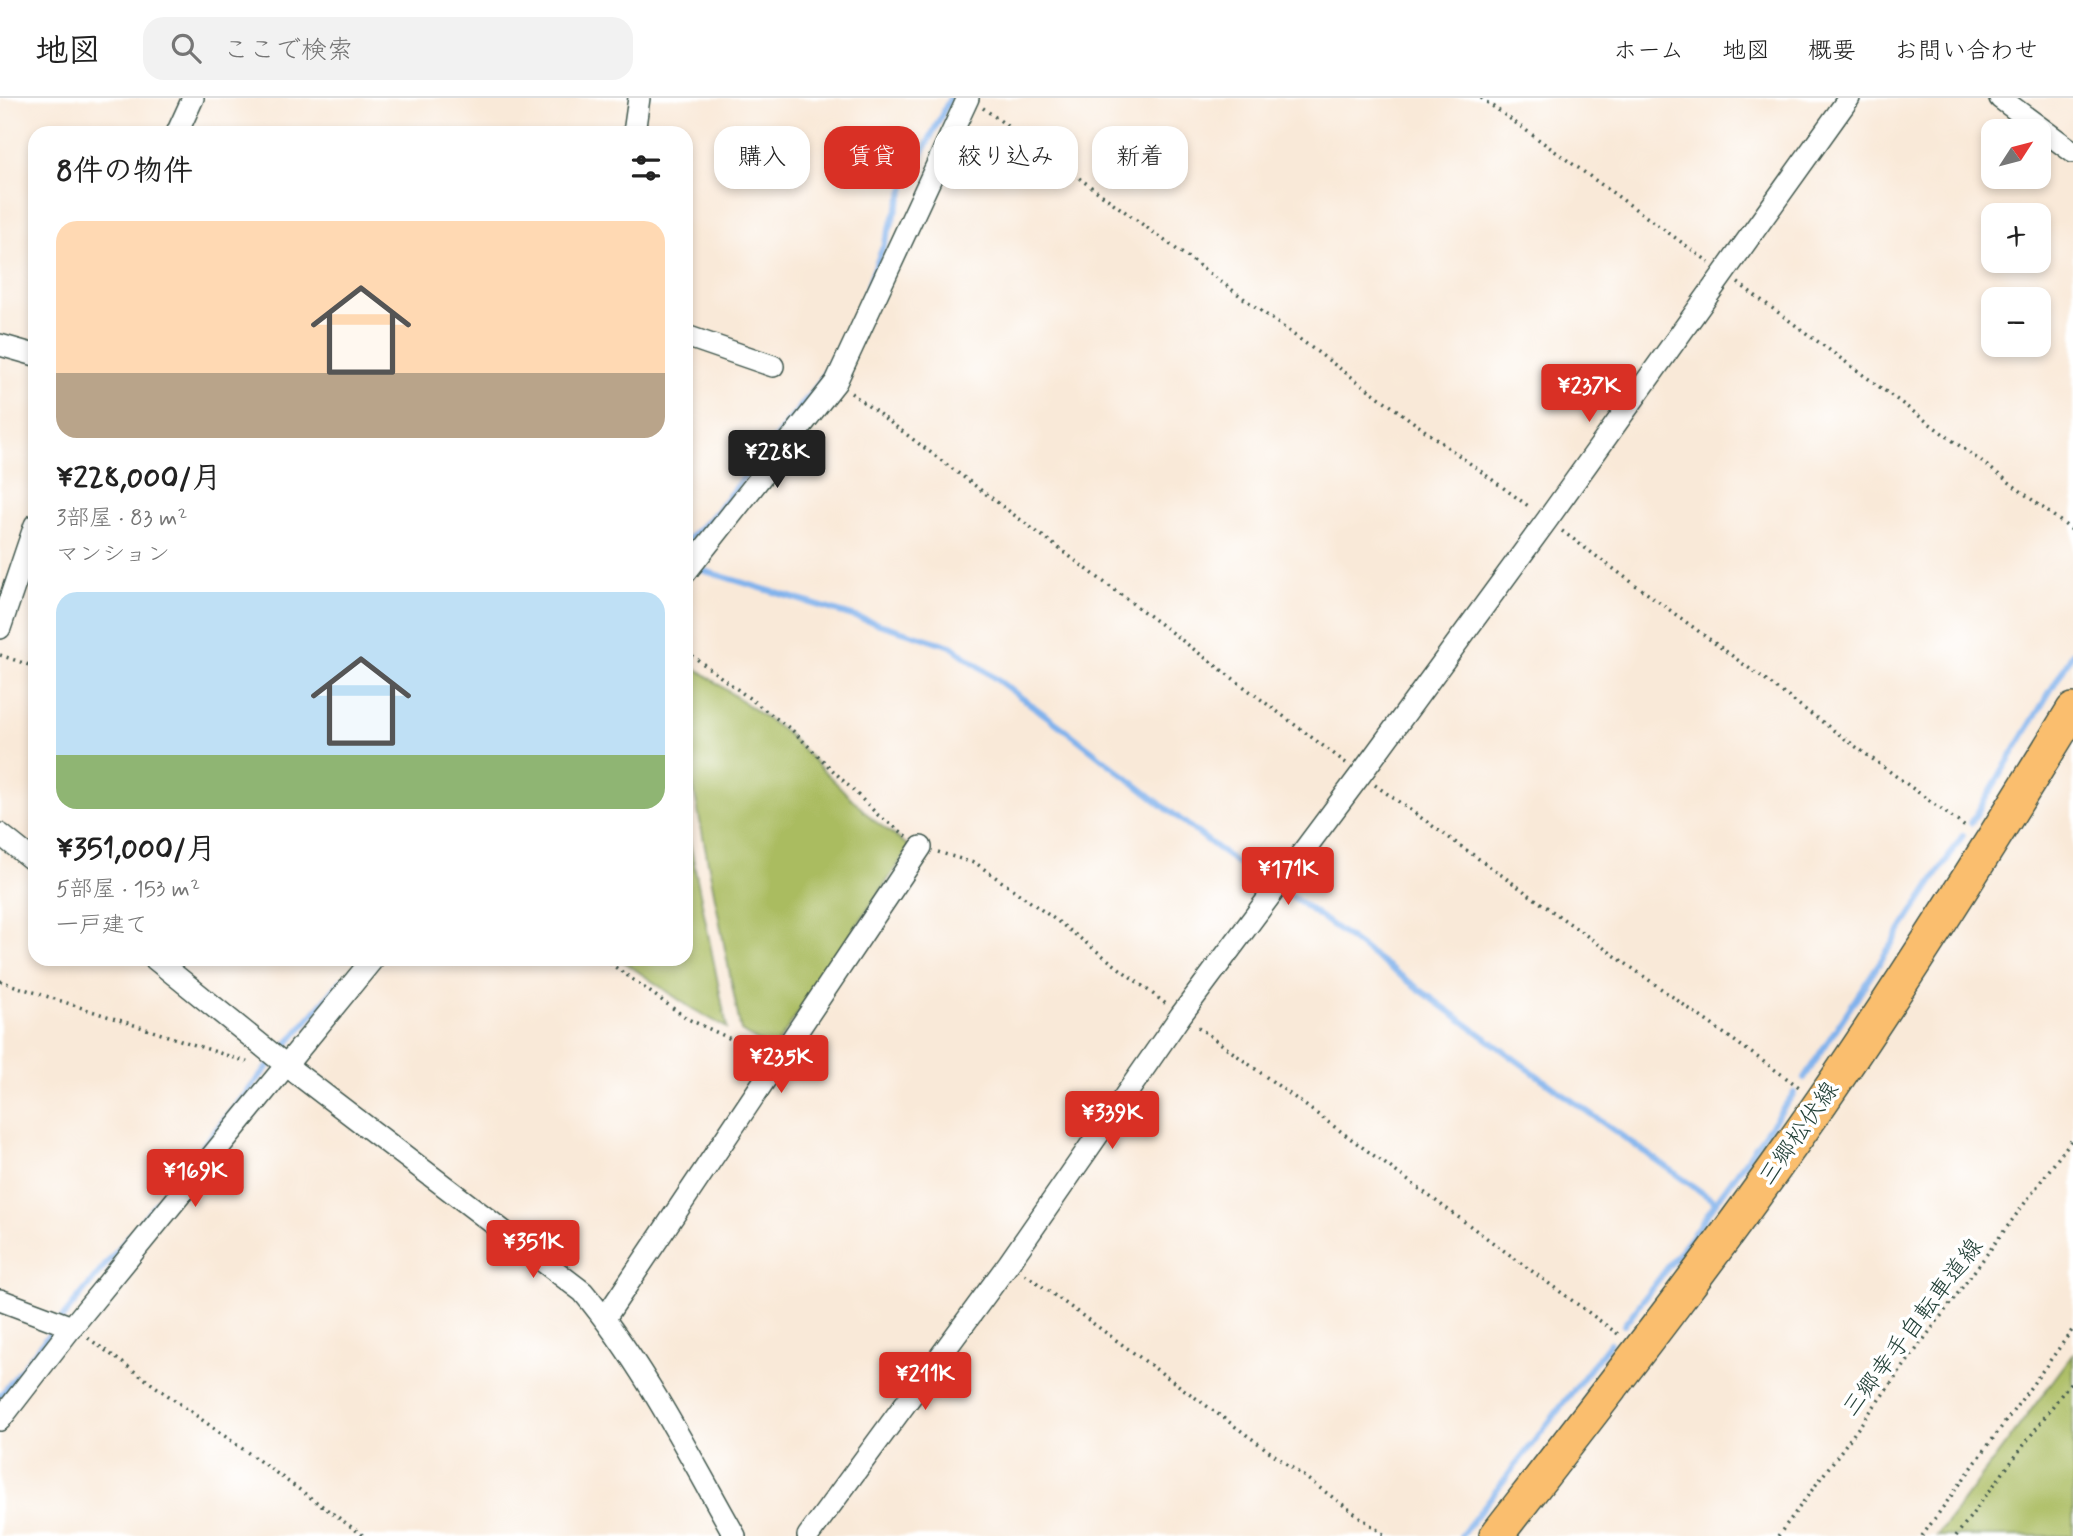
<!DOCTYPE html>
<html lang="ja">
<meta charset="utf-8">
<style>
body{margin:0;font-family:Mynerve,"Klee One",sans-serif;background:#f2f2f2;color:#222;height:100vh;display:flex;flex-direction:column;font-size:26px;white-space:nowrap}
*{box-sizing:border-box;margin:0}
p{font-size:23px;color:#767676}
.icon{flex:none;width:38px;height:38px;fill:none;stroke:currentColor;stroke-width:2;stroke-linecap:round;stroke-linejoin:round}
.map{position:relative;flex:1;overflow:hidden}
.details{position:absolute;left:28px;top:28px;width:665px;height:840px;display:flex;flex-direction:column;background:#fff;border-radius:21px;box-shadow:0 4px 10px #0003}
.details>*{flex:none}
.top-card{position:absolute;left:714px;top:28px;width:665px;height:63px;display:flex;gap:14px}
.needle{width:46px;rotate:54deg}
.fabs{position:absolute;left:1981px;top:21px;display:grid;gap:14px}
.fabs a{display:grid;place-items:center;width:70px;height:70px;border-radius:14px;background:#fff;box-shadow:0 4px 10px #0003;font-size:35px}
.price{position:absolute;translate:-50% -60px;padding:0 16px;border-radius:7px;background:#d93025;color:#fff;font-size:23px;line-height:46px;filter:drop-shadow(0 2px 4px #0008)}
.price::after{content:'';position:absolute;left:50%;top:42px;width:21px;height:16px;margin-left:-10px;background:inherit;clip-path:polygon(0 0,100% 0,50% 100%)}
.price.on{background:#222;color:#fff}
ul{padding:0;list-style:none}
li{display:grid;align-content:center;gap:14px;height:371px;padding:0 28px}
li span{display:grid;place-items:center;height:217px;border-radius:21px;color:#555}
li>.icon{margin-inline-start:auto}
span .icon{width:126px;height:126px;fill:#fffc;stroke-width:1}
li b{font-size:30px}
h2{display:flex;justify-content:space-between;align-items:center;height:84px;padding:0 28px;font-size:30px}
.pill{padding:0 24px;border-radius:21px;background:#fff;box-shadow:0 4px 10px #0003;font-size:24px;line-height:63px}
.pill.on{background:#d93025;color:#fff}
header{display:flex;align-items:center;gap:42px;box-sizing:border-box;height:98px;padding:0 35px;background:#fff;border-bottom:2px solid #e0e0e0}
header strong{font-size:33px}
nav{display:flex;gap:38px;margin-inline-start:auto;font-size:24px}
.search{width:490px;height:63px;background:#f2f2f2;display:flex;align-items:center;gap:18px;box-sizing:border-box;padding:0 24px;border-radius:21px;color:#767676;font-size:26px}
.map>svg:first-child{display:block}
.green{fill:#aabc60;stroke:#647c4a;stroke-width:2}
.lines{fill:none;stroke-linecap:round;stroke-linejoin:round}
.stream{stroke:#81b2ec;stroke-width:6}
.street-casing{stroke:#40574d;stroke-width:24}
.primary-casing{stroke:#40574d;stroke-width:36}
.path{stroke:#40574d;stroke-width:3.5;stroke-dasharray:2 5;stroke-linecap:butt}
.street{stroke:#fff;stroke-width:21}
.primary{stroke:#fabe6e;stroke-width:33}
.labels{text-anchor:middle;stroke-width:7;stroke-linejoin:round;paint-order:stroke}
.street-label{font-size:24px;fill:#1f3d34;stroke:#fff}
</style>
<header>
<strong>地図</strong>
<div class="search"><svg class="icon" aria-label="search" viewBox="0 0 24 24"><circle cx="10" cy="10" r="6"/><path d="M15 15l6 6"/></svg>ここで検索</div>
<nav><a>ホーム</a><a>地図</a><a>概要</a><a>お問い合わせ</a></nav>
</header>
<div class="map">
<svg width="2073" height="1438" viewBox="0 0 2073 1438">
<rect width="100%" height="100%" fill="#fff"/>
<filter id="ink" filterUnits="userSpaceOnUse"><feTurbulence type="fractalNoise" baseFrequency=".0143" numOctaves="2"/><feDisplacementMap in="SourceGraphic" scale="14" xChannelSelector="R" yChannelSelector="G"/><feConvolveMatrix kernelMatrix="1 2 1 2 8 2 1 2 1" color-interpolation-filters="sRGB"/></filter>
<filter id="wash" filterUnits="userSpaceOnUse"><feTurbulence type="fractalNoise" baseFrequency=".00686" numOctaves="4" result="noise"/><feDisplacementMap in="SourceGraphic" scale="28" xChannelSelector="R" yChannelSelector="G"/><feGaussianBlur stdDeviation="1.57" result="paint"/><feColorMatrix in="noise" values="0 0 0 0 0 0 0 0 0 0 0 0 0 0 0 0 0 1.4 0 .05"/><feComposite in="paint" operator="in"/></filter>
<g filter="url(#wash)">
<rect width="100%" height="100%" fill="#f9e9d8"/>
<path class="green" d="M686,563L785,634L872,721L910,749L773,952L741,933L686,651Z
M686,726L727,930L691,910L620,861H686Z
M2073,1256V1438H1937Z"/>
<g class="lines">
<path class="stream" d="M861,207L905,90L950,0
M686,443L712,419L818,287L850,230
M695,470L951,548L1067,633L1253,778L1272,787
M1971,725L2073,555
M1282,791L1564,997L1714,1103
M1804,980L1963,737
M62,1220L270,966L343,881
M1624,1227L1699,1128L1794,995
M0,1298L55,1229
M1461,1438L1610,1245"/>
</g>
</g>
<g filter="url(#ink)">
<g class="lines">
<defs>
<path id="street" d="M2000,0L2073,54
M177,35L193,0
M634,35L639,0
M686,238L773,268
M0,247L35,257
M686,474L836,284L968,0
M0,530L35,427
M0,736L35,764
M155,861L287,968L583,1194C644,1267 688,1355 735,1438
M0,1202L72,1229
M605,1220L921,749
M0,1322L72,1229L373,861
M808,1438L1009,1165L1181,917L1361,676L1547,422L1849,0"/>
<path id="primary" d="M1496,1438C1607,1295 1719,1152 1822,1003C1910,875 1992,744 2073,612"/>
</defs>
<use href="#street" class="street-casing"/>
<use href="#primary" class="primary-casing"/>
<path class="path" d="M1481,0L1709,164
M983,10L1531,410
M1738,185L2005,381L2073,433
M851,295L1346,665
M1562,433L1968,731
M686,553L792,632L878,717L907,738
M0,557L35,569
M1375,687L1802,991
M938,754L977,766L1060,825L1166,906
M604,861L688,921L761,955
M0,883L247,964
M1198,929L1618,1236
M1025,1176L1386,1438
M88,1240L364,1438
M1778,1438L2073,1040
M1922,1438L2073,1231
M1956,1438L2073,1281"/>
<use href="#street" class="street"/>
<use href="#primary" class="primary"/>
</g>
</g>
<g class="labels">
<g class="street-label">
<text transform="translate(1798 1035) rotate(-55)" y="8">三郷松伏線</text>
<text transform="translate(1912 1229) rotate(-53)" y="8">三郷幸手自転車道線</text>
</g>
</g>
</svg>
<div class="fabs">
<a><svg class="needle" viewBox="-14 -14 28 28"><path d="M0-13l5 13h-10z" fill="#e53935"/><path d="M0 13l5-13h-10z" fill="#767676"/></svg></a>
<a>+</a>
<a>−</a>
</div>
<b class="price" style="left:1589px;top:326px">¥237K</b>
<b class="price on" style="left:777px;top:392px">¥228K</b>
<b class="price" style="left:1288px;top:809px">¥171K</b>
<b class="price" style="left:781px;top:997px">¥235K</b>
<b class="price" style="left:1112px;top:1053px">¥339K</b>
<b class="price" style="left:195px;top:1111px">¥169K</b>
<b class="price" style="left:533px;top:1182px">¥351K</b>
<b class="price" style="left:925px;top:1314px">¥211K</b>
<div class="top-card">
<a class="pill">購入</a>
<a class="pill on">賃貸</a>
<a class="pill">絞り込み</a>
<a class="pill">新着</a>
</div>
<section class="details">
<h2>8件の物件<svg class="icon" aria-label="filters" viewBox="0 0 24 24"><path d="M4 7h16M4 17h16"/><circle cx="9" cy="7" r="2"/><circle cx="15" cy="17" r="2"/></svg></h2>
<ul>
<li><span style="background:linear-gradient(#ffd9b3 70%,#b9a48a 0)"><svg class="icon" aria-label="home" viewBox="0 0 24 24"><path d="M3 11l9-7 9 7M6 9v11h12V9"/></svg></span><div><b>¥228,000/月</b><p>3部屋 · 83 m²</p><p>マンション</p></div></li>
<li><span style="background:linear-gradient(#bfe0f5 75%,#8fb573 0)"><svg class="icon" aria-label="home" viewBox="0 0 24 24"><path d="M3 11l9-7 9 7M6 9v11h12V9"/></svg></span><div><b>¥351,000/月</b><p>5部屋 · 153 m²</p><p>一戸建て</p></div></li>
</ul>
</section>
</div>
